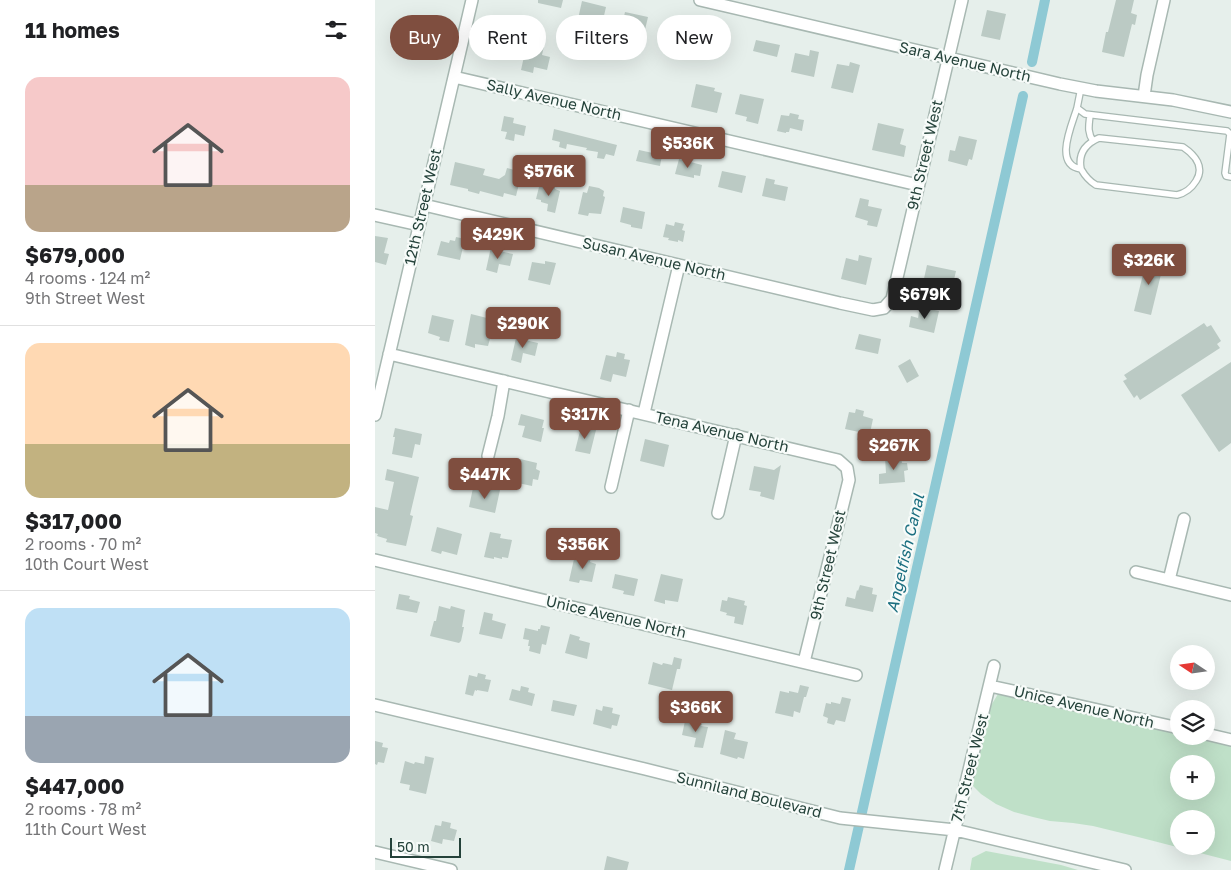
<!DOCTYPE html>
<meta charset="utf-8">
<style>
body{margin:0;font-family:"Golos Text",sans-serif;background:#f6f6f6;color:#202124;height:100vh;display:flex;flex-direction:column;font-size:19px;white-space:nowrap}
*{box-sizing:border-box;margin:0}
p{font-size:16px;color:#757577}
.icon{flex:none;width:28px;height:28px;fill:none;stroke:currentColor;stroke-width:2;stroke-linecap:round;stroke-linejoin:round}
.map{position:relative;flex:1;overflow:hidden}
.drawer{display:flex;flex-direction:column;background:#fff;width:375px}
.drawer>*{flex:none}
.hud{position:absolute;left:15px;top:15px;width:475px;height:45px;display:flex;gap:10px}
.needle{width:32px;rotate:283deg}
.tools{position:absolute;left:795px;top:645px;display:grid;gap:10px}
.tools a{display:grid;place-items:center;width:45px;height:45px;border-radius:50%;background:#fff;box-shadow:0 5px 20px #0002;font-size:25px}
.scale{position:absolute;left:15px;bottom:12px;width:71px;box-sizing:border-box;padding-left:5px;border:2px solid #24423a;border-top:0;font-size:14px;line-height:18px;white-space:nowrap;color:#24423a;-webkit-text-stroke:4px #f7fbf9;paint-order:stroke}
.price{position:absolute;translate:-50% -42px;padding:0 11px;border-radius:5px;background:#7f4e3f;color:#fff;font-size:16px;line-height:32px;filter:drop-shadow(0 1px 2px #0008)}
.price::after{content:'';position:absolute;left:50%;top:30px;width:15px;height:11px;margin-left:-8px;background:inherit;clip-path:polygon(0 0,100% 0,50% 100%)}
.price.selected{background:#222;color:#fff}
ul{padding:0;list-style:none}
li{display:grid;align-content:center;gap:10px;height:265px;padding:0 25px}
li+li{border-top:1px solid #e0e0e0}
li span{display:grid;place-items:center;height:155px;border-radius:15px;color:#555}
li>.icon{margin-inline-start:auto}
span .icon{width:90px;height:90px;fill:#fffc;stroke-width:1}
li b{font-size:21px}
h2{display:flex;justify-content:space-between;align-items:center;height:60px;padding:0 25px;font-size:21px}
.pill{padding:0 18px;border-radius:22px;background:#fff;box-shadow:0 5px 20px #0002;font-size:18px;line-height:45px}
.pill.selected{background:#7f4e3f;color:#fff}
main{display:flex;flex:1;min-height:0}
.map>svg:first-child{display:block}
.green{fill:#bfe0c8;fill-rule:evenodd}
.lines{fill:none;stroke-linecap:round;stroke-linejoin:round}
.canal{stroke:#8ec9d4;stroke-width:10}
.building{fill:#bbcac4}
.service-casing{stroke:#a8b8b2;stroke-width:8}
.minor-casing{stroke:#a8b8b2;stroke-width:14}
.service{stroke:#fff;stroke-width:5.5}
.minor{stroke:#fff;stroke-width:11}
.labels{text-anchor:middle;stroke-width:4.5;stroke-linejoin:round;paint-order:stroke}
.street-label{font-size:15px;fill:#24423a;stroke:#f7fbf9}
.water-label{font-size:16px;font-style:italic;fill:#1c6f80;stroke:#f7fbf9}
</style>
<main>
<section class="drawer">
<h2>11 homes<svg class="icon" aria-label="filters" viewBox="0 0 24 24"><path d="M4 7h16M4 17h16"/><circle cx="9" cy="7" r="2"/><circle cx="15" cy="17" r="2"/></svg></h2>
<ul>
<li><span style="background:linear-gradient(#f6c9c9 70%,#b9a48a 0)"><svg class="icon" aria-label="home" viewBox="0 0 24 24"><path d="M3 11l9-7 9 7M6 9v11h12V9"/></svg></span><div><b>$679,000</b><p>4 rooms · 124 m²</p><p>9th Street West</p></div></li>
<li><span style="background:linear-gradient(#ffd9b3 65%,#c2b280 0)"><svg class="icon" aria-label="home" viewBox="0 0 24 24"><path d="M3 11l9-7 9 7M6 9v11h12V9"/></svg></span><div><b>$317,000</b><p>2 rooms · 70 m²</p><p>10th Court West</p></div></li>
<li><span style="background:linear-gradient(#bfe0f5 70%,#9aa5b1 0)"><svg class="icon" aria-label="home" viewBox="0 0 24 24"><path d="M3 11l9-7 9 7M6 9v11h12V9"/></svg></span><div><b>$447,000</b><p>2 rooms · 78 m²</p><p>11th Court West</p></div></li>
</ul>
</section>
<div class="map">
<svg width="856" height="870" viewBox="0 0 856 870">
<rect width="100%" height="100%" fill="#e6efeb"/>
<path class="green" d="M623,694L643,696L804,733V736H820L856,744V861L767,838L718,826L698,823L675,821L658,817L639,812L621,804L606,794L598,786L595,776L606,722ZM804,764H831V791H804ZM804,819H831V846H804Z
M611,851L686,865L703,870H595L597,858Z"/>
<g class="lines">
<path class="canal" d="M657,62L670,0
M474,870L648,96"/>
</g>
<path class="building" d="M163,0H188L186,8L163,3Z
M741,0H759L756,13L762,15L760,25L757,24L749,57L727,52L731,32H733Z
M207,1L231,7L225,33L201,28Z
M612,10L631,14L625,40L606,36Z
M250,12L273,17L269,34L246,29Z
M381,40L405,45L402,57L378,51Z
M159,44L169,46L167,55L175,57L172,70L159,67L158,73L146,70L150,52L157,53Z
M435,50L444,52L439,77L416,72L420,53L434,56Z
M475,62L485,65L478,93L456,88L462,64L474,66Z
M321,84L340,88L339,91L347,93L342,113L316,107Z
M365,94L389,99L383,124L371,121L372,117L360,114Z
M415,113L424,115L423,119L429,120L427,131L415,128L414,132H411V133L402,131L406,115L414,116Z
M129,116L139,118L138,123L151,126L149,136L140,134L139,141L130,139L132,132L126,131Z
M503,123L529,129L525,144L531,146L529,157L497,150Z
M179,129L242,145L239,156L231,154L229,159L222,158L223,152L211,150L212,148L192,144L191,149L184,147L185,142L177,140Z
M584,136L602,140L597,160L594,159L592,166L573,161L575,150L580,151Z
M264,150L287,155L285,166L261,161Z
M304,159L327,165L325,176L319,175V178L300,174Z
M80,162L110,169L108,175L124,179L130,175L132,168L147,172L141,196L129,193L128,197L105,191L104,194L93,191V189L75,185Z
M347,171L371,176L367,193L343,187Z
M391,178L400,180L399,184L413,187L410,201L387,196Z
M165,183L180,187V189L185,191L180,213L172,211L173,204L166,202V200L161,199Z
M214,186L224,188L229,191L228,196L230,197L226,214L214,213L213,216L203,214L208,192L212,193Z
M485,198L494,200L493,206L507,209L502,227L492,225L493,221L480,217Z
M248,207L270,212L267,229L256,227V225L245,222Z
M300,222L309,224L307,230L310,231L308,242L303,240V242L293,240L294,238L288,237L291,224L299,226Z
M0,236L13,238L9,253L14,254L11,265L0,262Z
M81,237L90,239L85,260L62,255L66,241L74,243L75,240L80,241Z
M116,247L125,249L124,251L138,254L135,266L124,264L122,273L111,270Z
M484,255L497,258L491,285L466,279L471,258L483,261Z
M772,258L789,262L776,315L759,311Z
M170,261L181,263L175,285L153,280L157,262L170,264Z
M552,265L581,271L578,284L567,281L564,296L546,292Z
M545,307L564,311L559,333L534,327L536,316L543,318Z
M96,314L120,320L113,346L100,344V348L90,345Z
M57,315L79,320L74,342L64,340L65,337L53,333Z
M829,323L832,327L836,325L846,341L842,344L845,348L765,400L762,395L759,398L748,381L752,379L749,375Z
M484,334L506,339L503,354L480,349Z
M141,338L163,343L160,356L148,353L146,363L136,360Z
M242,352L250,354L249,359L255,360L251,377L238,374L236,382L225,379L231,355L241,357Z
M535,359L544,376L532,383L523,366Z
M856,362V443L844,452L806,395Z
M481,409L489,411L488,416L498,419L493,442L482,440L484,432L470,429L474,412L480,413Z
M146,414L169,420L167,428H169L166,442L147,437L150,426L143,425Z
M206,427L221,430L215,454L200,451Z
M20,428L47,434L45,445L40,444L37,458L17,454L20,437H18Z
M270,439L294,445L289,467L265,461Z
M526,457L527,463H532L533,470L529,471L530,482L504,484V474L511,473L510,458Z
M141,458L162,463L161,469L165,471L163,480L158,479L157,486L143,483L145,474H144L145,470L138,468Z
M406,465L399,500L385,496L386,492L374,490L379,466L399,470Z
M12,469L44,477L35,515L38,516L31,546L11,542L12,539L2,536L3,534L0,533V507L13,510L19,482L10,480Z
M115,487L125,490L120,513L94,507L98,488L114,492Z
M62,527L87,534L82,555L67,551L66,554L56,551Z
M115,532L126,534L125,538L137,540L133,558L127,557V559L119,557V559L109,557Z
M208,555L216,557L215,562L221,564L217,582L205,580L204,583L194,581L199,559L206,560Z
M240,574L263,579L259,596L248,594L249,591L237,588Z
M286,574L308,579L303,602L290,600V604L279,601Z
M485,585L498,588L497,594L502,595L498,612L470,606L472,597L480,599L482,590L483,591Z
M24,594L35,596L34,599L45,602L42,613L21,609Z
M353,597L370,601L369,605L372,606L368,625L359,623L360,617L351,615L352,613L345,611L347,600L352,601Z
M64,606L75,609L76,606L90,610L87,627H89L86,641L84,643L55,636L59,621H61Z
M109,612L118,614L117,620L131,624L127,639L104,634Z
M166,625L175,627L171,645L167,644L165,654L154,651L155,646H153L154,640L148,639L150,628L163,631V629H165Z
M195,634L205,637L204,640L215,643L212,659L190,653Z
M299,657L307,659L305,669H302L297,690L273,684L278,662L287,665L288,663L297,665Z
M103,673L111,675L110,679L116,680L113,692L102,690V691L100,690L98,696L90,694L94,675L102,677Z
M425,685L434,687L431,697H429L425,713L419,711L418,717L400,713L405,691L414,693V691L423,693Z
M146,686L154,688L153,692L160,694L157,706L134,700L137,689L145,691Z
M467,697L476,699L470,722L461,720L459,725L452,723L453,718L448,716L451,703L456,704V702L465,704Z
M178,700L202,705L199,716L176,711Z
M228,706L238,708L237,713L245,715L242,726L237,725L236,729L218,724L221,709L227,711Z
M310,721L327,724L326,726L333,727L328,748L319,747L321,738L307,735Z
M350,730L361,733L359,739L373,742L369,759L363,757L362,759L345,754Z
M0,741L8,743L7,747L13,748L9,763L3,762L2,765L0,764Z
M50,756L59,758L51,794L34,790L35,785L25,783L30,761L39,764L40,762L49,764Z
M67,821L76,823L75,828L82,830L79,841L68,839L67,844L56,841L60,825L66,826Z
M232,856L254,862L252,870H229Z"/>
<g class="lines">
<defs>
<path id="service" d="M706,88L702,108L710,114L852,131L855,134L850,173L851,176L856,177
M702,108C697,125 678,165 706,169C710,176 714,181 721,185L802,195C811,193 816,189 821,181C830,167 820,155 808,147L724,138C710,144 703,154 706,169
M715,115C714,125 712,132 718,141"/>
<path id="minor" d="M325,0L685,84L721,91L798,100L856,112
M79,77L543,185
M769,96L772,75L789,0
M49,205L465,303L498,310L509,308L517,299L587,0
M0,215L44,225
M14,354L463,460L472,468L474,480L429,662
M269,413L304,265
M0,415L97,0
M113,456L123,416L129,381
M236,487L254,410
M343,513L361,435
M0,560L481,675
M761,572L856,595
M794,580L809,519
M615,686L804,728
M0,705L270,769L465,818L580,830L750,870
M831,734L856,740
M0,852L76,870
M570,870L619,666"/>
</defs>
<use href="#service" class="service-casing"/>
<use href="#minor" class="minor-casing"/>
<use href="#service" class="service"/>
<use href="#minor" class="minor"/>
</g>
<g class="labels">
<g class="street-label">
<text transform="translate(590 62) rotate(13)" y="5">Sara Avenue North</text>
<text transform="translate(179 100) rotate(13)" y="5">Sally Avenue North</text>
<text transform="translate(550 155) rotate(-77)" y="5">9th Street West</text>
<text transform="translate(48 207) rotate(-77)" y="5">12th Street West</text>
<text transform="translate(279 259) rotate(13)" y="5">Susan Avenue North</text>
<text transform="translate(347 432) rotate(13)" y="5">Tena Avenue North</text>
<text transform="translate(453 565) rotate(-77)" y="5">9th Street West</text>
<text transform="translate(241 617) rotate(13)" y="5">Unice Avenue North</text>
<text transform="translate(709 707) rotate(13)" y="5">Unice Avenue North</text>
<text transform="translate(595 768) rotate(-76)" y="5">7th Street West</text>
<text transform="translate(374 795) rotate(14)" y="5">Sunniland Boulevard</text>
</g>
<g class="water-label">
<text transform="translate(530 553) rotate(-77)" y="6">Angelfish Canal</text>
</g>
</g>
</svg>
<div class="tools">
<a><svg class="needle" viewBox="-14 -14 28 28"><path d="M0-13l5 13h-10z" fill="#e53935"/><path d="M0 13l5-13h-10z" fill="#757577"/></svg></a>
<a><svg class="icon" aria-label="layers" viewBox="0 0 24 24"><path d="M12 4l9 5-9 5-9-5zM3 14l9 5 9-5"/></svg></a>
<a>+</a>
<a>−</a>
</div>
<div class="scale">50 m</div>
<b class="price" style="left:313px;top:169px">$536K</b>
<b class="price" style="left:174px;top:197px">$576K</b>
<b class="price" style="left:123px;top:260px">$429K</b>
<b class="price" style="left:774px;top:286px">$326K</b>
<b class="price selected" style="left:550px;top:320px">$679K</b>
<b class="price" style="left:148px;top:349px">$290K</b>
<b class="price" style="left:210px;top:440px">$317K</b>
<b class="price" style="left:519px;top:471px">$267K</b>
<b class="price" style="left:110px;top:500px">$447K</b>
<b class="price" style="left:208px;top:570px">$356K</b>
<b class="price" style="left:321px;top:733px">$366K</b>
<div class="hud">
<a class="pill selected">Buy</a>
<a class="pill">Rent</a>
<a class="pill">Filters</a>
<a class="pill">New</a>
</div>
</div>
</main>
